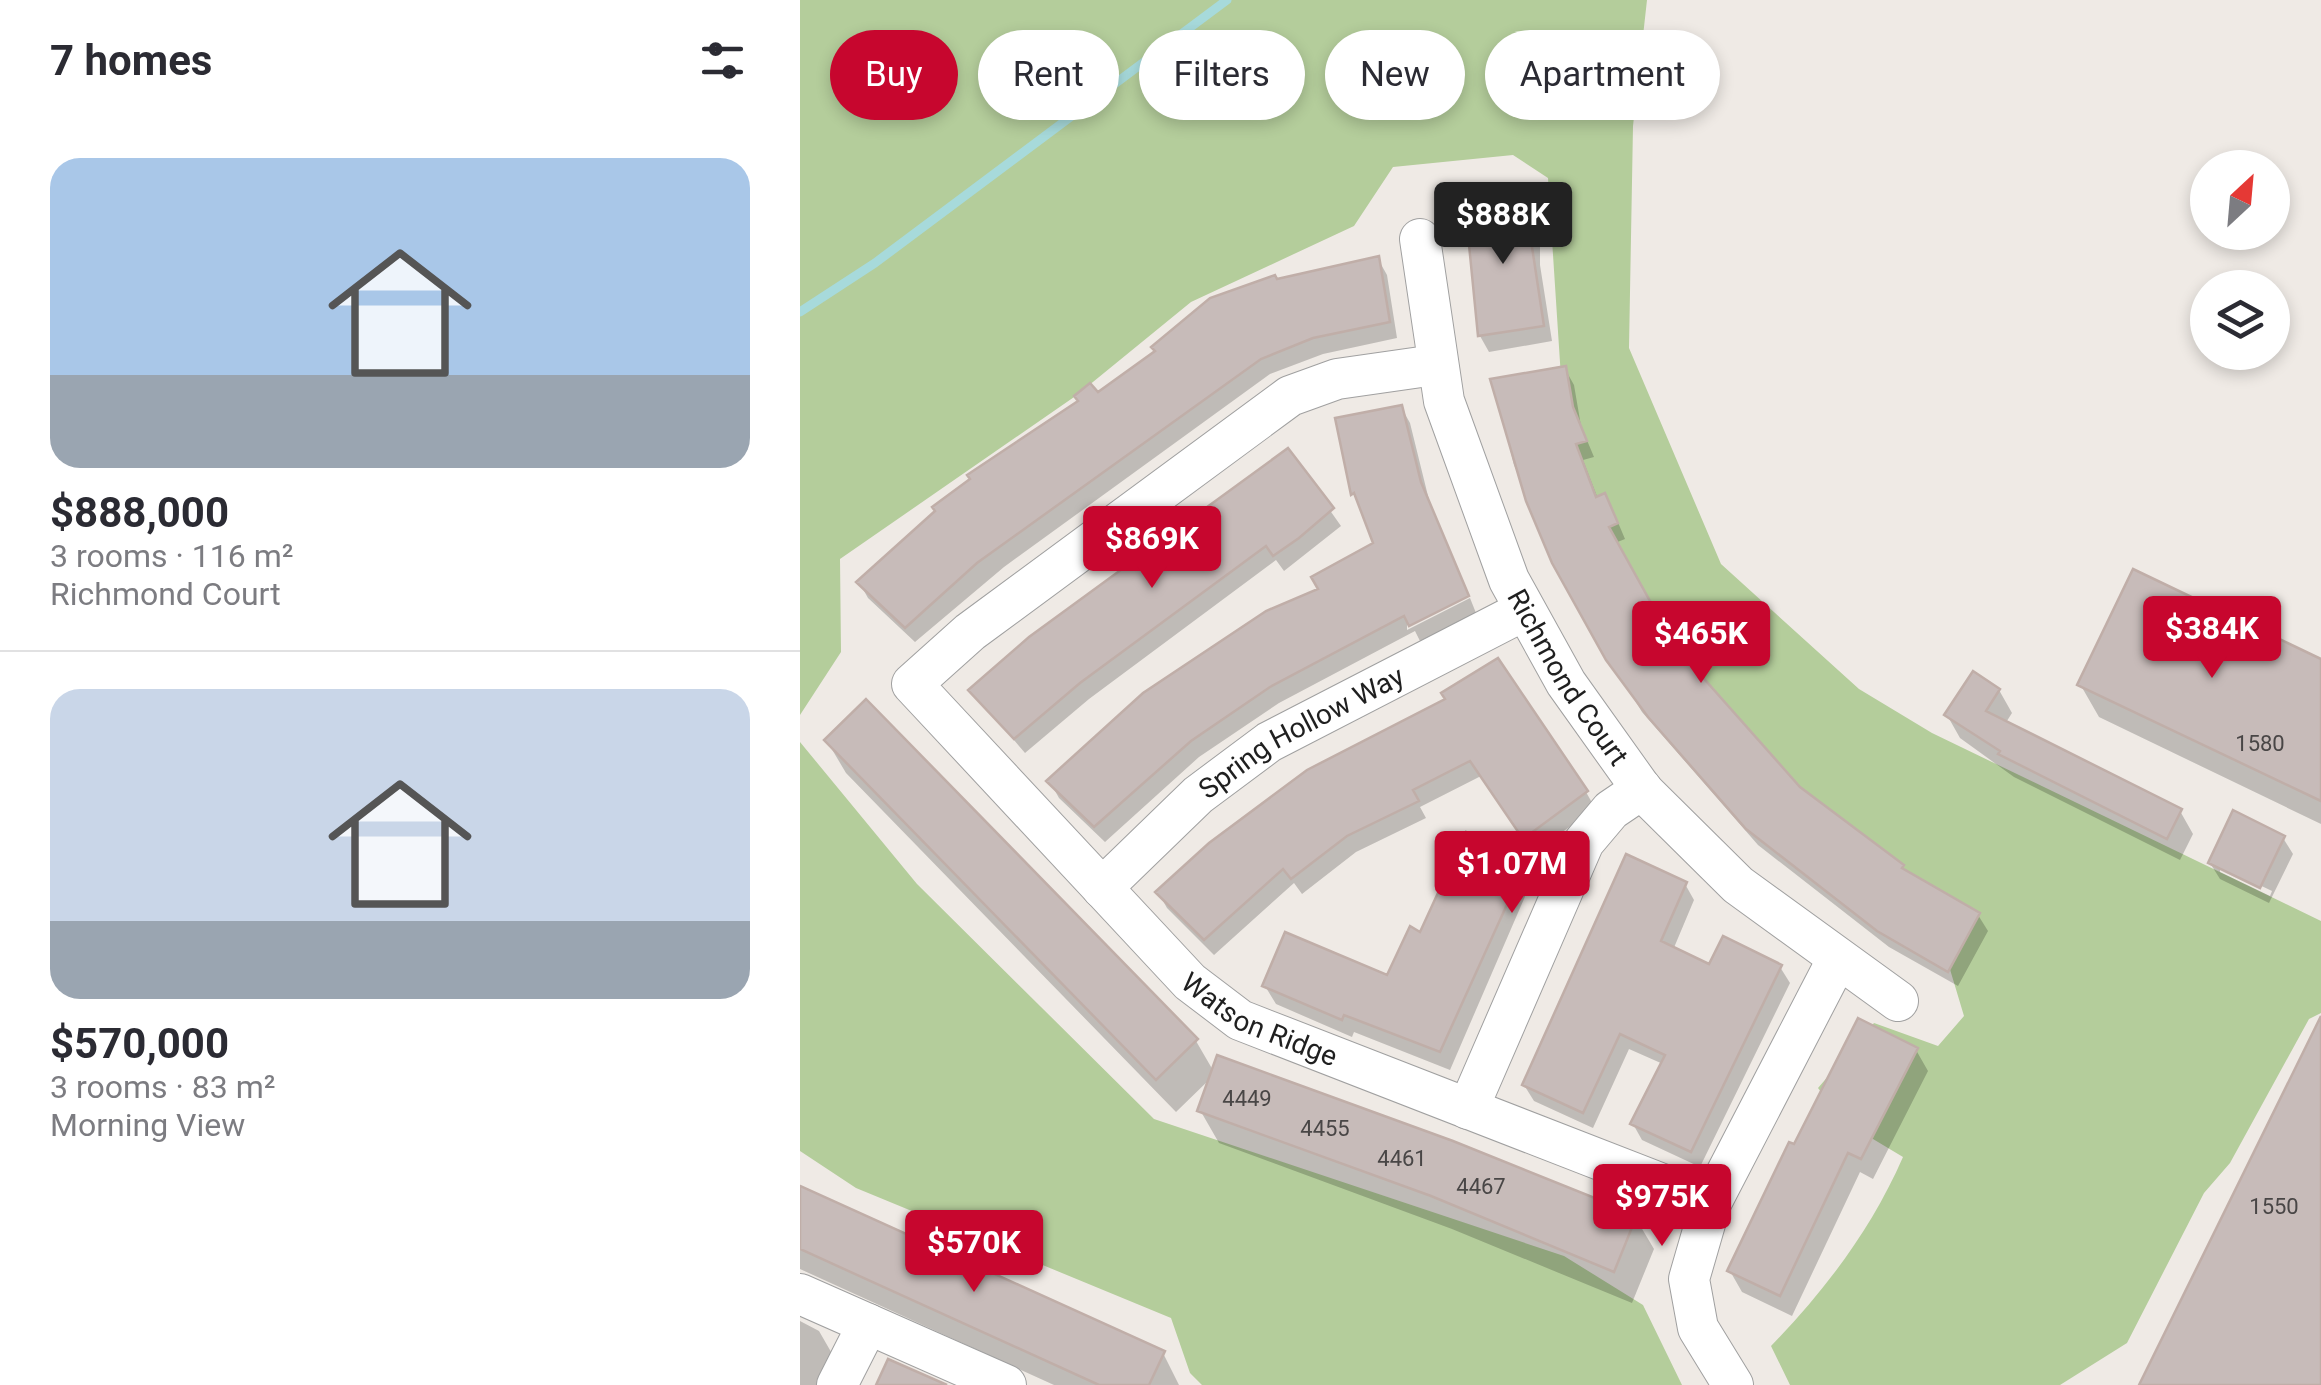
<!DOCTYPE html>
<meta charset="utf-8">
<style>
body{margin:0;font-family:Roboto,sans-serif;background:#f7f7f7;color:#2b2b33;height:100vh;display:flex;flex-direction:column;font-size:38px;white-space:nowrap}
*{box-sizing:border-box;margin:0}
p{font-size:32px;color:#7c7c81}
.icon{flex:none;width:55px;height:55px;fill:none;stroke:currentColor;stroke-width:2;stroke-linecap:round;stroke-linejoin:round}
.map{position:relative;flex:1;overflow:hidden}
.side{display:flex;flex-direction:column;background:#fff;width:800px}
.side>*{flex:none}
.banner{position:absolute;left:30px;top:30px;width:950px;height:90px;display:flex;gap:20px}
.needle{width:65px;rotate:26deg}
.controls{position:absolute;left:1390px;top:150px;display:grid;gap:20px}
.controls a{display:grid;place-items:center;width:100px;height:100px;border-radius:50%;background:#fff;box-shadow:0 5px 15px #0003;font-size:50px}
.price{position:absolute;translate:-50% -85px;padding:0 22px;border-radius:10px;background:#c7062e;color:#fff;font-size:32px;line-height:65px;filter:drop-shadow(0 2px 5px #0008)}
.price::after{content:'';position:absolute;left:50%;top:60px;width:30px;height:22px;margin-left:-15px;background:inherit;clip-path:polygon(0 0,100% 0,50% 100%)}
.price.active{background:#222;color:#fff}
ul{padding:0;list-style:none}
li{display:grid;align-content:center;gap:20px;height:530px;padding:0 50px}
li+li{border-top:2px solid #e1e1e2}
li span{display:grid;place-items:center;height:310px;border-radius:30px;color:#555}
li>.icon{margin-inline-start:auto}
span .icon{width:180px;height:180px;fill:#fffc;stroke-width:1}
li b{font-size:42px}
h2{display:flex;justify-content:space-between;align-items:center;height:120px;padding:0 50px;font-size:42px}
.tag{padding:0 35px;border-radius:45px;background:#fff;box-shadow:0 5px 15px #0003;font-size:35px;line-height:90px}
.tag.active{background:#c7062e;color:#fff}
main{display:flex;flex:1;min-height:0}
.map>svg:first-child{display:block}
.forest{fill:#b4cd9b}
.shadow{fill:#0003;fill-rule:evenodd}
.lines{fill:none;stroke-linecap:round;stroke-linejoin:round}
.stream{stroke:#a7dadb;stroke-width:9}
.building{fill:#c7bbb9;stroke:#c0aea8;stroke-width:2.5}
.minor-casing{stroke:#a0a0a0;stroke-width:42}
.minor{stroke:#fff;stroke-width:40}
.labels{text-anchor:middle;stroke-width:8;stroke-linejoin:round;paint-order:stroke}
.number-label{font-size:22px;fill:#494646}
.street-label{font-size:28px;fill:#1f1f1f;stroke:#fff}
</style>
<main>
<section class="side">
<h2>7 homes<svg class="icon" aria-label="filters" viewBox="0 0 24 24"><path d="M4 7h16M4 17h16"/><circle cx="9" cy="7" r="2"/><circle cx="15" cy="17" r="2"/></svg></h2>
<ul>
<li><span style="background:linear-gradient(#a9c7e8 70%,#9aa5b1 0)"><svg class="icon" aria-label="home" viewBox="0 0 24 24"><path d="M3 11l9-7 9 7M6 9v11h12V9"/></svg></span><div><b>$888,000</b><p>3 rooms · 116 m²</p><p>Richmond Court</p></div></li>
<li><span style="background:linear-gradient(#c9d6e8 75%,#9aa5b1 0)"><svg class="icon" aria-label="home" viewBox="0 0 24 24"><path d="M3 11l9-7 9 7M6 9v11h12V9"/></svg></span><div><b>$570,000</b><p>3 rooms · 83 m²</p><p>Morning View</p></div></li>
</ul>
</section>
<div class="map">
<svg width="1521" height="1385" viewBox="0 0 1521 1385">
<rect width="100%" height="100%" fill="#efeae5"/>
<path class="forest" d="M0,0H847L833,126L829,348L921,564L1059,689L1132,733L1521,921V1013L1509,1019L1430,1163L1404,1193L1327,1343L1260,1385H990L971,1346C1026,1289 1071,1230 1103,1157L1043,1121L1018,1088L1074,1023L1138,1046L1164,1016L1149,966L840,699L762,393L748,178L713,155L593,167L554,226L391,302L277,395L40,559L41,652L0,715Z
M0,742L117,884L354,1119L764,1256L843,1305L882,1385H402L390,1373L371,1318L56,1188L0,1151Z"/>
<path class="shadow" d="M730,204L740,220V265L752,341L689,352L680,336Z
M578,259L587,275L597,338L523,354L470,374L204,567L115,642L68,598L59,582L297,396L476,281Z
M765,369L774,385L781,426L794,457L783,460L798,499L804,497L814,513L825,539L815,543L874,648L998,789L1106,874L1178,915L1188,931L1158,986L1089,947L958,845L842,712L777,606L714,465L693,381Z
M601,407L610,423L629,500L668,594L607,625V630L670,598L676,613L620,641L615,631L479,703L399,757L305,842L259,798L250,782L522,590L576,545L554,495L538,420Z
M488,451L541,526L484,571L476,560L289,699L225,753L171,690Z
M1521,661V824L1299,717L1280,684Z
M1199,690L1212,713L1205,724L1380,811L1393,834L1380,860L1214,777L1160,738L1147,715Z
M648,700L786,792L795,808L734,853L681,776L620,807L626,818L556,852L502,894L494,883L414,955L367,908L358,892Z
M66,703L396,1041L414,1072L835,1217L854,1249L832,1303L652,1229L419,1143L400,1110L412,1077L376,1112L46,773L27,741Z
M1483,838L1493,854L1469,903L1420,879L1410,863ZM1420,866L1472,891L1470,896L1420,872Z
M723,860L733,878L650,1070L554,1032L552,1037L476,1004L465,986L588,979L621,935Z
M885,884L894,900L873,950L910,968L980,967L990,983L900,1167L842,1140L833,1124L863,1064L829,1049L793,1128L734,1101L724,1085Z
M1116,1050L1128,1071L1073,1179L1060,1172L992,1316L942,1292L930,1271L995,1148Z
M0,1189L363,1353L379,1385H254L0,1269Z
M0,1321L19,1331L38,1364L28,1385H0Z"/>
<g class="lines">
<path class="stream" d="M0,312L75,263L427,0"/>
</g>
<path class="building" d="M732,202V247L744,326L678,336L665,204Z
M579,256L590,322L513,338L461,359L177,563L105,628L56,582L135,511L132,507L170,479L167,475L278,401L274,396L290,383L298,392L355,351L351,347L410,298L475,275L477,279Z
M766,366L773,407L787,441L776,444L796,497L805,493L818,523L809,527L875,646L1000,787L1104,865L1102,868L1180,913L1148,972L1077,931L946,829L848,717L806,660L752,563L726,501L690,379Z
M602,405L621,482L669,596L609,626L604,616L470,687L391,741L294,827L246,781L343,693L466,611L518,589L511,577L573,543L554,493L551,495L535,418Z
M488,448L534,508L499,538L473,556L466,546L280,683L214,739L168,690L229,637Z
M1333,569L1521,659V801L1277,685Z
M698,658L788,791L723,839L670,761L613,790L619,801L547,836L491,879L483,869L404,940L355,892L409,843L507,770L645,699L641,693Z
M1173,671L1200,689L1186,711L1382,809L1367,839L1198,754L1200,751L1144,715Z
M66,699L398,1039L356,1080L24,740Z
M1433,810L1485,836L1460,888L1408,863Z
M666,832L724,858V867L640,1052L544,1015L542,1020L462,986L485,932L587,975L610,926L620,932Z
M826,854L887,882L861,941L909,964L923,936L982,965L891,1152L830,1124L865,1055L820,1034L783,1113L722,1085Z
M1521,1016V1385H1339Z
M1058,1018L1118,1048L1061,1159L1048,1153L980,1296L927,1271L989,1142L994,1144Z
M417,1055L653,1141L837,1215L814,1272L631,1196L397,1111Z
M0,1186L365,1351L349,1385H299L0,1249Z
M88,1359L147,1385H76Z"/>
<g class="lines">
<defs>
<g id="minor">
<path id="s1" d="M620,239L644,401L709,580L766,683L843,791L938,885L1098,1001"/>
<path id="s2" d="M635,365L537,379L490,396L170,632L112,684L390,982L440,1020L911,1203"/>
<path id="s3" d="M302,888L398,795L469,742L725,610"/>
<path d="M668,1109L784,842L811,810L842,789"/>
<path d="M0,1294L206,1385"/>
<path d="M37,1385L68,1324"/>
<path d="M933,1385L898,1328L889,1279L911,1203L1037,960"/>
</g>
</defs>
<use href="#minor" class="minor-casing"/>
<use href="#minor" class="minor"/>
</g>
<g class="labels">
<g class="number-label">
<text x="1460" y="751">1580</text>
<text x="447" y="1106">4449</text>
<text x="525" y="1136">4455</text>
<text x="602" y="1166">4461</text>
<text x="681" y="1194">4467</text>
<text x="1474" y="1214">1550</text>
</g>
<g class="street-label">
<text dy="10" stroke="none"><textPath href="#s1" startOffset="468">Richmond Court</textPath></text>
<text dy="10" stroke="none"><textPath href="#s3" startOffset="255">Spring Hollow Way</textPath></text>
<text dy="10" stroke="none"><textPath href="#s2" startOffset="1112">Watson Ridge</textPath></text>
</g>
</g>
</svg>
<div class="controls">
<a><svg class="needle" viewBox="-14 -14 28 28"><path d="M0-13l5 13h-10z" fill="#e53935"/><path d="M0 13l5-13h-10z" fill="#7c7c81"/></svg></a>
<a><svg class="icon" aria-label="layers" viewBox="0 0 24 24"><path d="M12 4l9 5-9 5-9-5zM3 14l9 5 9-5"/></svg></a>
</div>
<b class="price active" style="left:703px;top:267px">$888K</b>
<b class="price" style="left:352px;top:591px">$869K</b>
<b class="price" style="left:1412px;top:681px">$384K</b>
<b class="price" style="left:901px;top:686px">$465K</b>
<b class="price" style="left:712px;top:916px">$1.07M</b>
<b class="price" style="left:862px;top:1249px">$975K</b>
<b class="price" style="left:174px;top:1295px">$570K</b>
<div class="banner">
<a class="tag active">Buy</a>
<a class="tag">Rent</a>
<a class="tag">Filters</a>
<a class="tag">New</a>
<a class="tag">Apartment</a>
</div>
</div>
</main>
